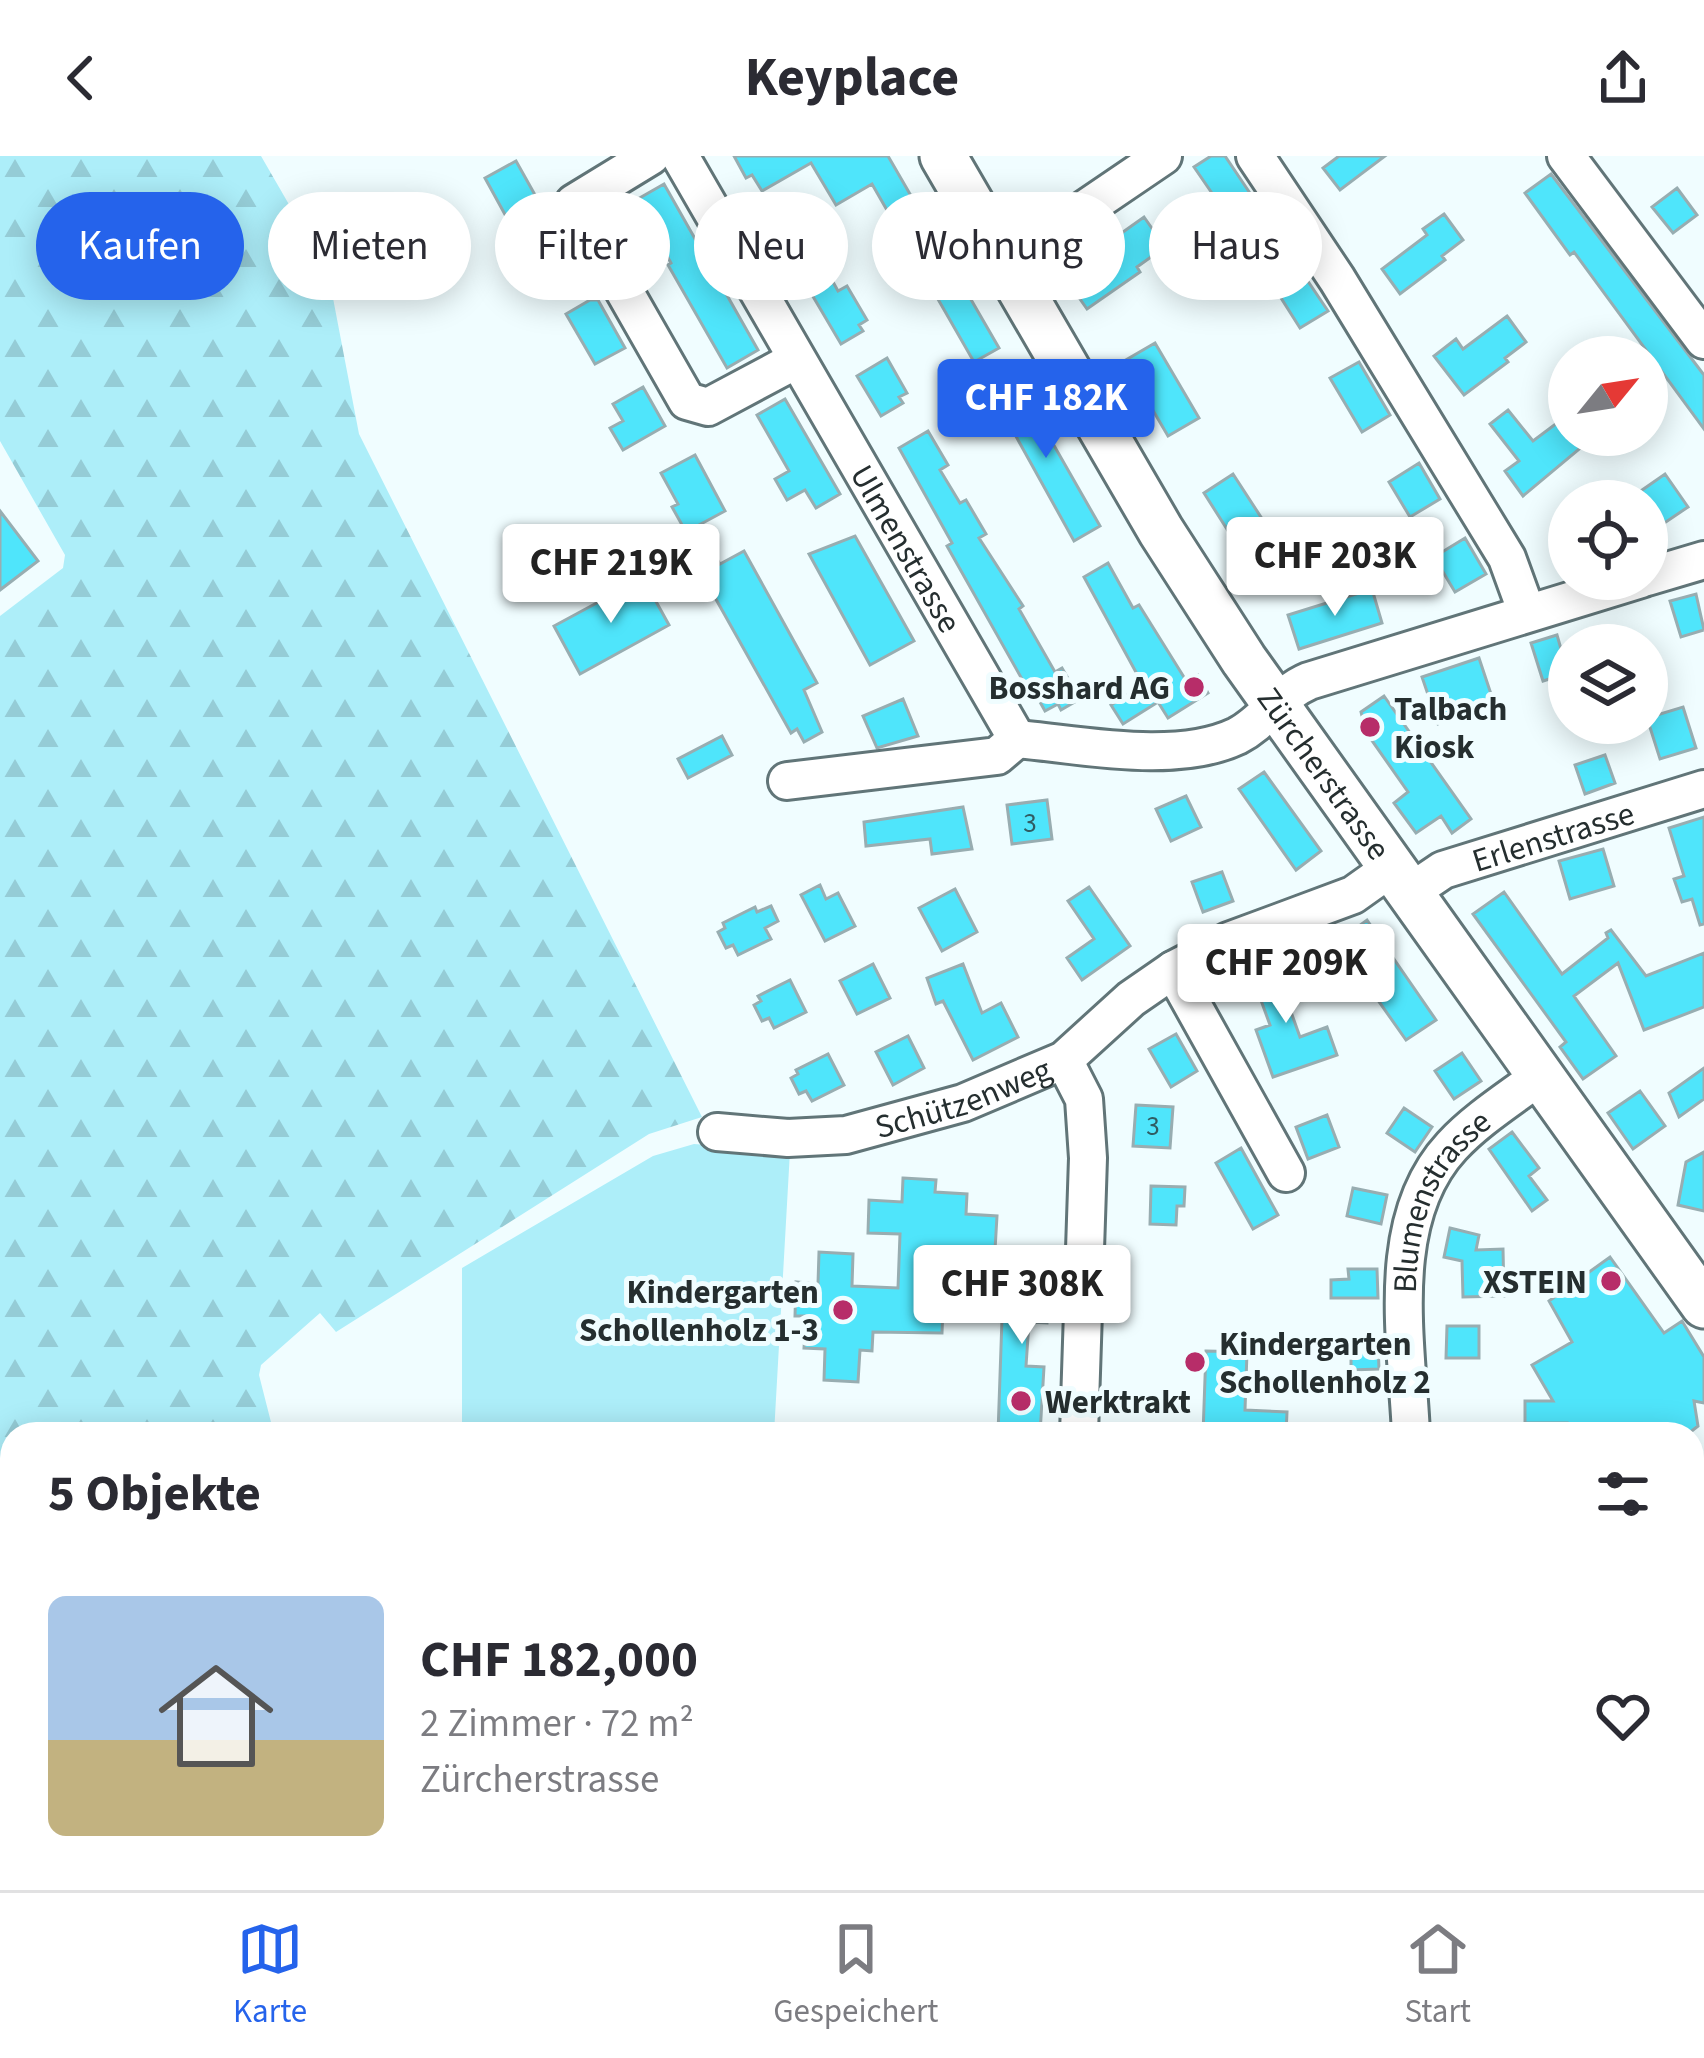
<!DOCTYPE html>
<html lang="de">
<meta charset="utf-8">
<style>
body{margin:0;font-family:"Source Sans 3",sans-serif;background:#f7f7f7;color:#2b2b33;height:100vh;display:flex;flex-direction:column;font-size:45px;white-space:nowrap}
*{box-sizing:border-box;margin:0}
p{font-size:39px;color:#7c7c81}
.icon{flex:none;width:66px;height:66px;fill:none;stroke:currentColor;stroke-width:2;stroke-linecap:round;stroke-linejoin:round}
.map{position:relative;flex:1;overflow:hidden}
.side{position:absolute;left:0px;top:1266px;width:1704px;height:468px;display:flex;flex-direction:column;background:#fff;border-radius:36px 36px 0 0;box-shadow:0 6px 30px #0003}
.side>*{flex:none}
.guide{position:absolute;left:36px;top:36px;width:1632px;height:108px;display:flex;gap:24px}
.needle{width:78px;rotate:60deg}
.buttons{position:absolute;left:1548px;top:180px;display:grid;gap:24px}
.buttons a{display:grid;place-items:center;width:120px;height:120px;border-radius:50%;background:#fff;box-shadow:0 6px 30px #0003;font-size:60px}
.price{position:absolute;translate:-50% -102px;padding:0 27px;border-radius:12px;background:#fff;color:#222;font-size:39px;line-height:78px;filter:drop-shadow(0 3px 6px #0008)}
.price::after{content:'';position:absolute;left:50%;top:72px;width:36px;height:27px;margin-left:-18px;background:inherit;clip-path:polygon(0 0,100% 0,50% 100%)}
.price.on{background:#2563eb;color:#fff}
ul{padding:0;list-style:none}
li{display:flex;align-items:center;gap:36px;height:300px;padding:0 48px}
li+li{border-top:3px solid #e1e1e2}
li span{display:grid;place-items:center;flex:none;width:336px;height:240px;border-radius:18px;color:#555}
li>.icon{margin-inline-start:auto}
span .icon{width:144px;height:144px;fill:#fffc;stroke-width:1}
li b{font-size:51px}
h2{display:flex;justify-content:space-between;align-items:center;height:144px;padding:0 48px;font-size:51px}
.chip{padding:0 42px;border-radius:54px;background:#fff;box-shadow:0 6px 30px #0003;font-size:42px;line-height:108px}
.chip.on{background:#2563eb;color:#fff}
header{display:flex;justify-content:space-between;align-items:center;height:156px;padding:0 48px;background:#fff;font-size:54px;font-weight:700}
.tab-bar{display:flex;justify-content:space-around;align-items:center;height:168px;border-top:3px solid #e1e1e2;background:#fff;font-size:33px;color:#7c7c81}
.tab-bar a{display:grid;justify-items:center;gap:6px}
.tab-bar .on{color:#2563eb}
.map>svg:first-child{display:block}
.grass{fill:#adeef9}
.forest{fill:url(#forest-firs)}
.building{fill:#4fe5fb;stroke:#98adb1;stroke-width:3}
.lines{fill:none;stroke-linecap:round;stroke-linejoin:round}
.minor-casing{stroke:#617578;stroke-width:42}
.major-casing{stroke:#617578;stroke-width:51}
.minor{stroke:#fff;stroke-width:36}
.major{stroke:#fff;stroke-width:45}
.poi-dot{fill:#b72d69;stroke:#f0fdff;stroke-width:4.5}
.labels{text-anchor:middle;stroke-width:10;stroke-linejoin:round;paint-order:stroke}
.number-label{font-size:27px;fill:#305c62}
.street-label{font-size:33px;fill:#252e2f;stroke:#f0fdff}
.poi-label{font-size:33px;font-weight:bold;fill:#252e2f;stroke:#f0fdff;text-anchor:end}
</style>
<header><svg class="icon" aria-label="back" viewBox="0 0 24 24"><path d="M15 5l-7 7 7 7"/></svg>Keyplace<svg class="icon" aria-label="share" viewBox="0 0 24 24"><path d="M12 15V3M7 8l5-5 5 5M5 13v7h14v-7"/></svg></header>
<div class="map">
<svg width="1704" height="1734" viewBox="0 0 1704 1734">
<defs>
<pattern id="forest-firs" width="22" height="20" patternUnits="userSpaceOnUse" patternTransform="scale(3)"><rect width="22" height="20" fill="#adeef9"/><path d="M5 1l3.5 6h-7zM16 11l3.5 6h-7z" fill="#95ccd6"/></pattern>
</defs>
<rect width="100%" height="100%" fill="#f0fdff"/>
<path class="grass" d="M694,988L790,995L774,1278H462V1112L653,1000Z
M475,1722H737L739,1734H513Z"/>
<path class="forest" d="M0,0H261L328,116L359,278L702,961L649,978L336,1176L320,1157L261,1209L259,1219L274,1278H12V1722H474L512,1734H0V460L63,412L65,399L0,285Z"/>
<path class="building" d="M734,0H888L999,192L974,206L872,28L836,49L811,7L762,35L752,19L746,22Z
M1211,0H1225L1264,58L1238,75L1194,11Z
M1339,0H1385L1340,34L1323,12Z
M516,5L544,55L513,73L485,22Z
M1551,18L1704,219V273L1574,96L1570,99L1525,37Z
M664,28L758,194L727,212L668,109L671,107L636,44Z
M1677,32L1697,59L1673,77L1652,51Z
M1444,58L1463,84L1442,100L1445,104L1400,138L1382,113L1427,79L1423,73Z
M804,59L824,93L817,97L838,135L847,130L867,164L859,169L863,175L841,188L775,76Z
M1144,61L1165,91L1137,111L1140,116L1087,153L1066,123L1119,86L1116,81Z
M1295,106L1328,155L1300,172L1269,123Z
M590,144H598L625,192L595,208L566,158Z
M1507,160L1526,186L1505,202L1508,206L1464,239L1434,200L1456,183L1463,193Z
M1155,187L1199,262L1168,280L1124,205Z
M887,202L907,237L899,241L903,247L881,260L857,220Z
M1359,206L1390,259L1362,276L1330,222Z
M1016,223L1100,370L1074,385L992,237Z
M643,231L665,270L623,294L610,272L623,265L613,248Z
M785,243L840,338L816,352L805,334L787,344L775,323L789,315L757,259Z
M1508,254L1533,285L1569,258V279H1596L1523,340L1505,315L1519,305L1490,268Z
M928,275L948,309L940,314L960,347L966,344L986,378L979,382L1023,450L1019,453L1055,516L1062,512L1080,543L1061,554L1058,548L1045,555L1031,530L1027,532L947,390L952,387L899,292Z
M695,299L725,355L686,376L672,351L678,348L661,317Z
M1419,307L1440,343L1410,361L1389,326Z
M1233,318L1281,392L1251,411L1204,337Z
M1665,318L1688,351L1657,372L1647,357V345H1639L1635,339Z
M0,355L38,405L0,434Z
M855,380L914,485L870,509L809,398Z
M1465,382L1486,418L1455,436L1434,401Z
M744,395L817,527L804,534L822,576L804,586L797,573L791,577L699,413L717,403L720,408Z
M1108,407L1133,452L1139,449L1187,526L1198,519L1208,537L1168,562L1158,546L1123,568L1111,549L1143,529L1084,421Z
M643,422L669,469L580,518L554,470Z
M1372,433L1382,467L1299,493L1288,459Z
M1696,438L1704,474L1681,481L1670,445Z
M1557,479L1568,517L1543,525L1531,487Z
M1479,502L1495,550L1438,568L1422,521Z
M1384,540L1471,663L1452,677L1441,660L1416,677L1394,647L1408,636L1366,576L1361,556Z
M903,543L918,580L877,592L863,560Z
M1683,551L1696,592L1660,603L1647,562Z
M722,580L732,599L688,622L678,603Z
M1605,599L1615,627L1585,638L1575,609Z
M1264,616L1321,695L1296,714L1239,633Z
M1186,640L1201,671L1171,685L1156,653Z
M1047,644L1052,683L1012,688L1007,649Z
M963,651L972,693L932,698L930,683L866,690L864,666Z
M1704,661V768L1700,769L1692,743L1682,746L1674,723L1684,720L1669,672Z
M1603,693L1614,730L1570,743L1559,705Z
M1222,716L1233,745L1203,756L1192,726Z
M820,729L826,743L838,737L855,770L825,785L801,739Z
M1089,731L1130,790L1082,824L1067,802L1094,783L1068,745Z
M955,733L977,776L942,795L919,752Z
M1504,736L1562,818L1608,782L1606,777L1611,774L1646,820L1704,797V851L1644,874L1618,807L1574,840L1616,900L1583,923L1560,891L1566,886L1473,758Z
M771,750L778,765L765,772L771,783L738,799L733,789L726,792L718,776L725,772L723,767L755,751L757,756Z
M1367,764L1436,864L1406,884L1337,786Z
M1284,805L1296,839L1286,842L1300,881L1327,871L1337,899L1273,921L1256,874L1270,869L1251,817Z
M873,808L890,842L857,858L840,825Z
M963,808L982,857L1001,847L1018,881L973,904L943,845L936,848L927,822Z
M790,824L806,856L774,872L769,862L762,865L754,849L761,845L758,840Z
M1176,878L1197,915L1171,931L1149,893Z
M908,880L924,912L893,929L876,896Z
M1462,897L1481,925L1454,943L1435,915Z
M828,898L844,929L812,945L806,935L799,938L791,922L798,918L796,914Z
M1704,912V943L1679,961L1669,937Z
M1640,935L1665,970L1633,993L1608,957Z
M1136,949L1173,951L1170,992L1133,990Z
M1404,952L1432,971L1415,996L1387,977Z
M1327,959L1339,991L1308,1003L1296,971Z
M1512,976L1539,1012L1529,1020L1547,1044L1532,1055L1489,993Z
M1241,992L1278,1059L1253,1073L1216,1007Z
M1704,996V1055L1678,1049L1686,1006Z
M903,1022L936,1024L935,1036L967,1038L966,1058L997,1060L995,1094L964,1092L963,1105L945,1103L942,1177L873,1176L872,1195L860,1194L858,1226L824,1224L825,1193L804,1192L806,1160H795L796,1126L818,1128L819,1096L853,1098L852,1130L898,1132L900,1078L868,1077L869,1044L902,1046Z
M1151,1030L1185,1031L1184,1050H1177L1176,1069L1150,1068Z
M1353,1032L1387,1039L1381,1068L1347,1060Z
M1450,1072L1479,1079L1476,1094L1503,1093L1504,1140L1463,1141L1462,1105L1444,1101Z
M1610,1101L1664,1177L1682,1165L1704,1201V1247L1694,1245L1698,1270L1688,1278H1566L1567,1267H1525V1245H1553L1532,1209L1572,1186L1549,1145Z
M1004,1105L1050,1107L1047,1167L1029,1166L1026,1210L1044,1211L1040,1278H998Z
M1348,1113H1377L1378,1142H1331V1124L1349,1123Z
M1447,1170H1479V1202H1446Z
M1351,1186H1378L1379,1213L1351,1214Z
M1206,1195L1247,1196L1245,1254L1287,1256L1286,1278H1203Z"/>
<g class="lines">
<defs>
<g id="minor">
<path d="M651,0L574,47L687,245L708,251L796,204"/>
<path id="s1" d="M680,0L1017,583"/>
<path d="M1255,0L1337,123L1507,402L1527,457"/>
<path d="M1566,0L1704,184"/>
<path d="M1004,108L1163,0"/>
<path d="M1647,421L1704,404"/>
<path d="M1017,583C1082,589 1176,609 1237,580C1266,565 1280,537 1309,525L1641,423"/>
<path d="M787,625L997,600L1017,583"/>
<path id="s2" d="M1409,737L1443,714L1704,633"/>
<path d="M1173,814L1286,1017"/>
<path d="M1064,904L1084,943L1088,1002L1079,1278"/>
<path id="s3" d="M717,976L788,982L846,979L963,947L1064,904L1131,843L1173,814L1229,785L1353,739L1391,712"/>
<path id="s4" d="M1411,1278C1407,1186 1383,1064 1452,990C1477,963 1511,942 1540,920"/>
<path d="M1692,1360H1704"/>
<path d="M762,1722L788,1734"/>
<path d="M1071,1722L1072,1734"/>
<path d="M1420,1722L1421,1734"/>
</g>
<g id="major">
<path id="s5" d="M943,0L1161,375L1244,504L1704,1149"/>
</g>
</defs>
<use href="#minor" class="minor-casing"/>
<use href="#major" class="major-casing"/>
<use href="#minor" class="minor"/>
<use href="#major" class="major"/>
</g>
<g class="poi-dot">
<circle cx="1194" cy="531" r="12"/>
<circle cx="1370" cy="571" r="12"/>
<circle cx="1611" cy="1125" r="12"/>
<circle cx="843" cy="1154" r="12"/>
<circle cx="1195" cy="1206" r="12"/>
<circle cx="1021" cy="1245" r="12"/>
</g>
<g class="labels">
<g class="number-label">
<text x="1030" y="676">3</text>
<text x="1153" y="979">3</text>
</g>
<g class="street-label">
<text dy="12" stroke="none"><textPath href="#s1" startOffset="453">Ulmenstrasse</textPath></text>
<text dy="12" stroke="none"><textPath href="#s5" startOffset="726">Zürcherstrasse</textPath></text>
<text dy="12" stroke="none"><textPath href="#s2" startOffset="156">Erlenstrasse</textPath></text>
<text dy="12" stroke="none"><textPath href="#s3" startOffset="252">Schützenweg</textPath></text>
<text dy="12" stroke="none"><textPath href="#s4" startOffset="243">Blumenstrasse</textPath></text>
</g>
<g class="poi-label">
<text x="1170" y="543">Bosshard AG</text>
<text x="1394" y="564" text-anchor="start">Talbach<tspan x="1394" dy="38">Kiosk</tspan></text>
<text x="1587" y="1137">XSTEIN</text>
<text x="819" y="1147">Kindergarten<tspan x="819" dy="38">Schollenholz 1-3</tspan></text>
<text x="1219" y="1199" text-anchor="start">Kindergarten<tspan x="1219" dy="38">Schollenholz 2</tspan></text>
<text x="1045" y="1257" text-anchor="start">Werktrakt</text>
</g>
</g>
</svg>
<div class="buttons">
<a><svg class="needle" viewBox="-14 -14 28 28"><path d="M0-13l5 13h-10z" fill="#e53935"/><path d="M0 13l5-13h-10z" fill="#7c7c81"/></svg></a>
<a><svg class="icon" aria-label="locate" viewBox="0 0 24 24"><circle cx="12" cy="12" r="6"/><path d="M12 2v4M12 18v4M2 12h4M18 12h4"/></svg></a>
<a><svg class="icon" aria-label="layers" viewBox="0 0 24 24"><path d="M12 4l9 5-9 5-9-5zM3 14l9 5 9-5"/></svg></a>
</div>
<b class="price on" style="left:1046px;top:305px">CHF 182K</b>
<b class="price" style="left:1335px;top:463px">CHF 203K</b>
<b class="price" style="left:611px;top:470px">CHF 219K</b>
<b class="price" style="left:1286px;top:870px">CHF 209K</b>
<b class="price" style="left:1022px;top:1191px">CHF 308K</b>
<div class="guide">
<a class="chip on">Kaufen</a>
<a class="chip">Mieten</a>
<a class="chip">Filter</a>
<a class="chip">Neu</a>
<a class="chip">Wohnung</a>
<a class="chip">Haus</a>
</div>
<section class="side">
<h2>5 Objekte<svg class="icon" aria-label="filters" viewBox="0 0 24 24"><path d="M4 7h16M4 17h16"/><circle cx="9" cy="7" r="2"/><circle cx="15" cy="17" r="2"/></svg></h2>
<ul>
<li><span style="background:linear-gradient(#a9c7e8 60%,#c2b280 0)"><svg class="icon" aria-label="home" viewBox="0 0 24 24"><path d="M3 11l9-7 9 7M6 9v11h12V9"/></svg></span><div><b>CHF 182,000</b><p>2 Zimmer · 72 m²</p><p>Zürcherstrasse</p></div><svg class="icon" aria-label="heart" viewBox="0 0 24 24"><path d="M12 20l-8-8c-3-5 5-10 8-4 3-6 11-1 8 4z"/></svg></li>
</ul>
</section>
</div>
<nav class="tab-bar">
<a class="on"><svg class="icon" aria-label="map" viewBox="0 0 24 24"><path d="M3 6l6-2 6 2 6-2v14l-6 2-6-2-6 2zM9 4v14M15 6v14"/></svg>Karte</a>
<a><svg class="icon" aria-label="saved" viewBox="0 0 24 24"><path d="M7 4h10v16l-5-4-5 4z"/></svg>Gespeichert</a>
<a><svg class="icon" aria-label="home" viewBox="0 0 24 24"><path d="M3 11l9-7 9 7M6 9v11h12V9"/></svg>Start</a>
</nav>
